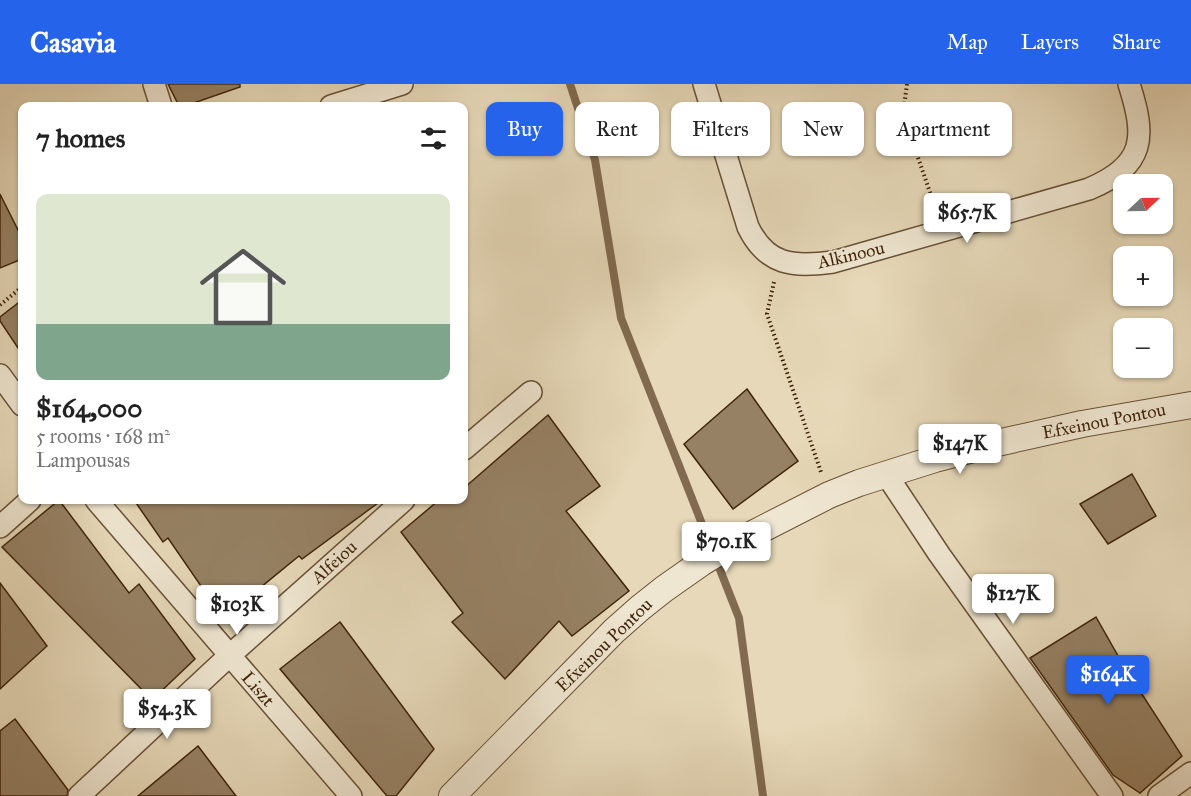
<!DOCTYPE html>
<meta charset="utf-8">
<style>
body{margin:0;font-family:"IM FELL Great Primer",serif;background:#f2f2f2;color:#222;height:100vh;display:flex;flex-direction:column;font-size:22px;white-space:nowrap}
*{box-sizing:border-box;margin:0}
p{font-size:20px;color:#767676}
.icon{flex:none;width:33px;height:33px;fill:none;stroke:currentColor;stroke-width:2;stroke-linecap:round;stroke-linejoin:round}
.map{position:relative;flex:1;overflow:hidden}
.side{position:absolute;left:18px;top:18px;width:450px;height:402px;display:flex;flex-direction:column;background:#fff;border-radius:12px;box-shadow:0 2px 4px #0004}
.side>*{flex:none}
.banner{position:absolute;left:486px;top:18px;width:570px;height:54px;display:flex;gap:12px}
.needle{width:39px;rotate:68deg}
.controls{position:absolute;left:1113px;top:90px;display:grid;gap:12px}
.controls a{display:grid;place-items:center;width:60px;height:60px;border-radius:12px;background:#fff;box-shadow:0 2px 4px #0004;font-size:30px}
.price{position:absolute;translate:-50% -51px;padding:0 14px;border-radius:6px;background:#fff;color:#222;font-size:20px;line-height:39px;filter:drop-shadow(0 2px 3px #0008)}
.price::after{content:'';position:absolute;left:50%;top:36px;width:18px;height:14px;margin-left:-9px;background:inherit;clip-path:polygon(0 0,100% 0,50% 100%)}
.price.selected{background:#2563eb;color:#fff}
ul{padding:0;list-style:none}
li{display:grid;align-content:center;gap:12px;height:318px;padding:0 18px}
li+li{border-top:2px solid #e0e0e0}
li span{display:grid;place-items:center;height:186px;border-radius:12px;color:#555}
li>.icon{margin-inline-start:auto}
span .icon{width:108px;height:108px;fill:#fffc;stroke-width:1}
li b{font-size:26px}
h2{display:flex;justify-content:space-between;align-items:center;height:72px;padding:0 18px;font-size:26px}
.tag{padding:0 21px;border-radius:12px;background:#fff;box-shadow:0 2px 4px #0004;font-size:21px;line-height:54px}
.tag.selected{background:#2563eb;color:#fff}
header{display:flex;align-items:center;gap:36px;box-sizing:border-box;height:84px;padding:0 30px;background:#2563eb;color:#fff}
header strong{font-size:28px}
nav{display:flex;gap:33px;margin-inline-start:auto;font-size:21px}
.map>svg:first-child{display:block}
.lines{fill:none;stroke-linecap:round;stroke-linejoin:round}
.stream{stroke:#816a4f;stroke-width:8}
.building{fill:#968164;stroke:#3f230a;stroke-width:1.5}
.minor-casing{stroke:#695036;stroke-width:24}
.tertiary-casing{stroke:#695036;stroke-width:28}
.path{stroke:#3f230a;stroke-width:4;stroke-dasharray:1.5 3;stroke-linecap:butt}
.minor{stroke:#efe6d1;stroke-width:21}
.tertiary{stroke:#efe6d1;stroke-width:26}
.labels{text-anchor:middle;stroke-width:4.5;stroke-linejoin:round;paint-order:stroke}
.street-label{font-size:18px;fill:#3f230a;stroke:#efe6d1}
</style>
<header>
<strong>Casavia</strong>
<nav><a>Map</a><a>Layers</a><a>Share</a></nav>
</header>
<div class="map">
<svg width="1191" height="712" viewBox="0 0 1191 712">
<rect width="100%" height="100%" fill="#e6d8b8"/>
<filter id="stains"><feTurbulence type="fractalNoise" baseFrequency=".00333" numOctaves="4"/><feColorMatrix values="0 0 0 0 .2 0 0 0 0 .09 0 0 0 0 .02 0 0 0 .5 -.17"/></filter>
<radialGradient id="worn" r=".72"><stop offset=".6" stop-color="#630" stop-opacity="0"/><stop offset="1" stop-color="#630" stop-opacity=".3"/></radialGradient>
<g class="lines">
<path class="stream" d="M570,0L595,76L621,234L739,534L763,712"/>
</g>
<path class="building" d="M168,0H240V3L185,22H179Z
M0,110L22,154V175L0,184Z
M22,216V270L0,237V233Z
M747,305L798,377L733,425L684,360Z
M548,331L600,402L566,427L629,507L572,552L559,537L505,595L452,538L463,529L401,448L439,416H464V404Z
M1132,390L1156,432L1108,460L1080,420Z
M59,416L129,509L139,500L195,575L152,616L2,463Z
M134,416H382L302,475L299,472L223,534L168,454L163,458Z
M0,499L47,562L0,605Z
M1096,533L1125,584L1182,672L1140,709L1113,691L1030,574Z
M340,538L434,665L396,712H387L280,585Z
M15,635L68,706L67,712H0V647Z
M198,662L236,712H138Z"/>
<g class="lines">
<defs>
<path id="minor" d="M154,0L161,22
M704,0L748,143C767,182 793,183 833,178L1089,105C1146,81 1146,53 1129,0
M331,22L402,0
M0,291L22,321
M464,365L531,308
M886,390L939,470L1112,712
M96,416L351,712
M0,443L30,416
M79,712L229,572L404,416
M1159,712L1191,689"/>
<path id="tertiary" d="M452,712L614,547L640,524L664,505L701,479L729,462L829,411L859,399L935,375L997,359L1082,340L1191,321"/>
</defs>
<use href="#minor" class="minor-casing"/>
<use href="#tertiary" class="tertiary-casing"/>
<path class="path" d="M907,0L903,30L936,126
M774,198L767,230L821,388
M0,221L22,203"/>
<use href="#minor" class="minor"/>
<use href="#tertiary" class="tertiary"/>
</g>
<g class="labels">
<g class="street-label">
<text transform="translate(851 171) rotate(-13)" y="6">Alkinoou</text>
<text transform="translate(1104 337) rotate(-11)" y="6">Efxeinou Pontou</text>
<text transform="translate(334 478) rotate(-42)" y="6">Alfeiou</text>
<text transform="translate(604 561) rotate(-44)" y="6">Efxeinou Pontou</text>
<text transform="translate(258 605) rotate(49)" y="6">Liszt</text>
</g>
</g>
<rect width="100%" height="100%" filter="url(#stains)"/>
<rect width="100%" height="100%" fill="url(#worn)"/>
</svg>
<div class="controls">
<a><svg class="needle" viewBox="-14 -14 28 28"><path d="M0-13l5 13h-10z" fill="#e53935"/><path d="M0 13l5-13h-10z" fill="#767676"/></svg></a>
<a>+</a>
<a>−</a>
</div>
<b class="price" style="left:967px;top:160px">$65.7K</b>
<b class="price" style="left:960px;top:391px">$147K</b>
<b class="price" style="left:726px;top:489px">$70.1K</b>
<b class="price" style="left:1013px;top:541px">$127K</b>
<b class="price" style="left:237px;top:552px">$103K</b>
<b class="price selected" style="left:1108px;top:622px">$164K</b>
<b class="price" style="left:167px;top:656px">$54.3K</b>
<div class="banner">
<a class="tag selected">Buy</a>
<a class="tag">Rent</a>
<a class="tag">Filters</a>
<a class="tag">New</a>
<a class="tag">Apartment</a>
</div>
<section class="side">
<h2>7 homes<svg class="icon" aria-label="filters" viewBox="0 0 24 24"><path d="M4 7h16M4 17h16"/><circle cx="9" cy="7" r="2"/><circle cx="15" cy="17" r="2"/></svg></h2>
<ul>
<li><span style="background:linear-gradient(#dfe7d0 70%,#7fa58c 0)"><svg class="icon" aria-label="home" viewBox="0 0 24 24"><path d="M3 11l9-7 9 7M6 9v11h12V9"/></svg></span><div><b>$164,000</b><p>5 rooms · 168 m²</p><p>Lampousas</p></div></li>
</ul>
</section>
</div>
